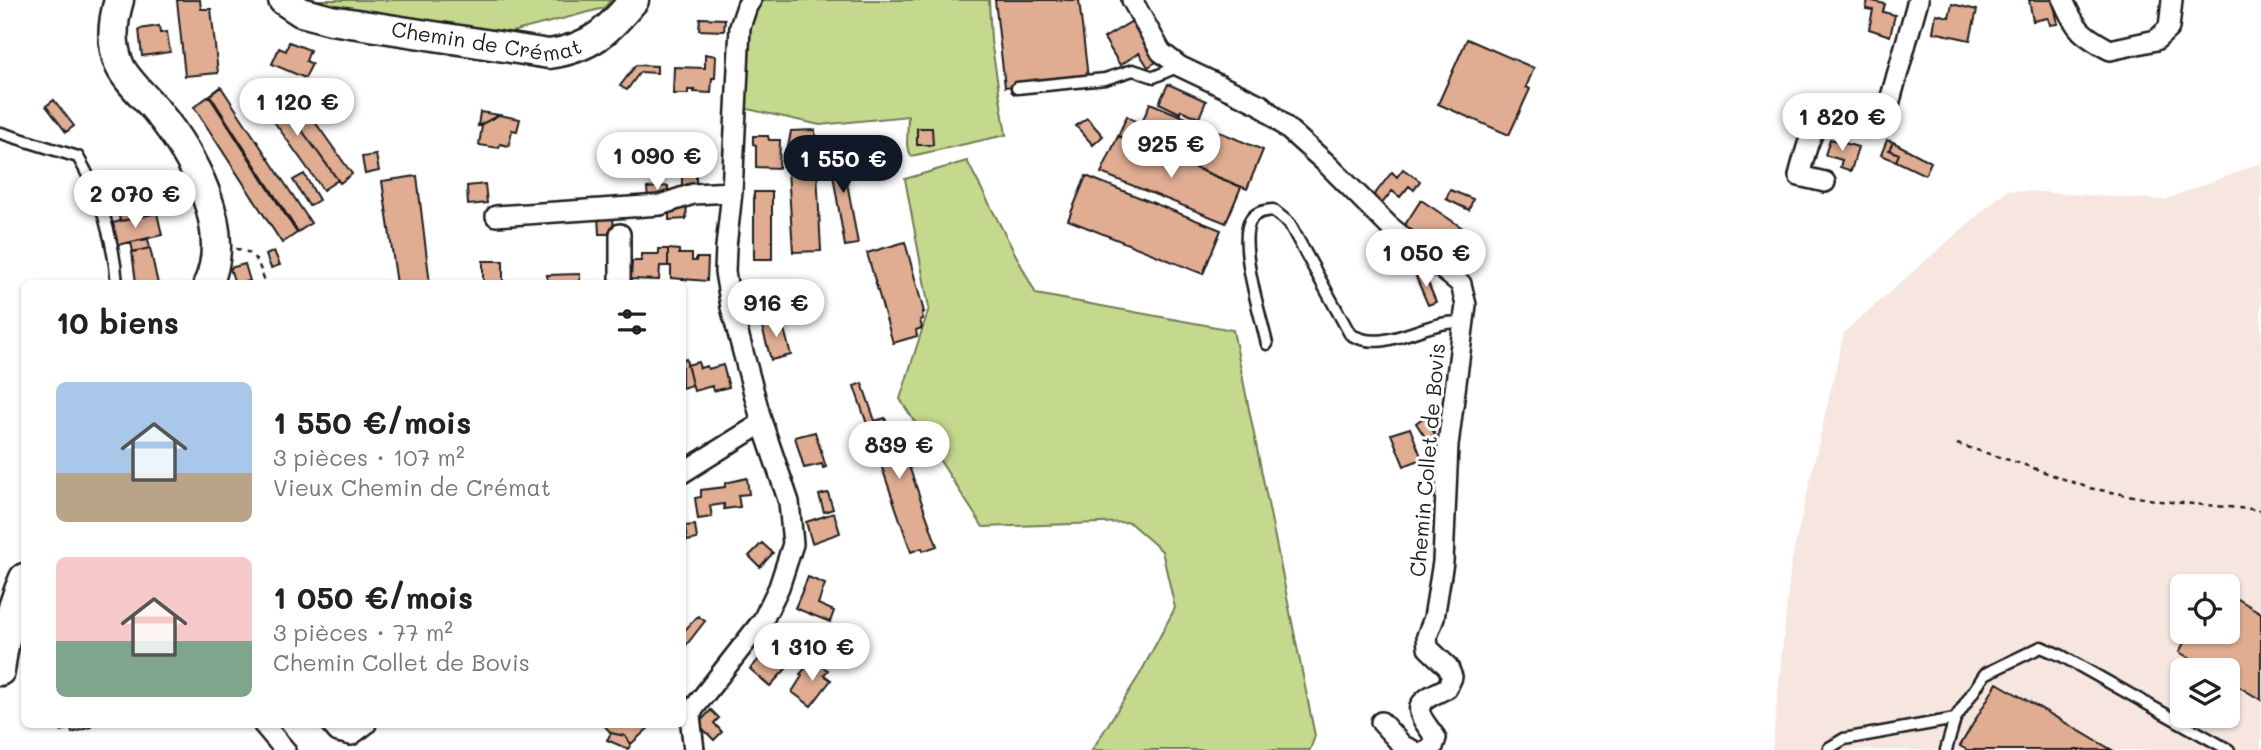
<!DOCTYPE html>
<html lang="fr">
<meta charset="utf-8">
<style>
body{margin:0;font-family:Mali,sans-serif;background:#f6f6f6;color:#222;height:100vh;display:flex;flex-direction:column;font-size:26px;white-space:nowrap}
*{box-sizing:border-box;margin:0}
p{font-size:23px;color:#767676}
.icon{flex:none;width:38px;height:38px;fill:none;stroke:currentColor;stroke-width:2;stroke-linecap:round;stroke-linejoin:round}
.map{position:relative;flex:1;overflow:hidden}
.details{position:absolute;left:21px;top:280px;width:665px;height:448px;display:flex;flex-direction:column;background:#fff;border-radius:10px;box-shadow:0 2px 5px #0004}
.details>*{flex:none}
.fabs{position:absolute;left:2170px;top:574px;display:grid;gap:14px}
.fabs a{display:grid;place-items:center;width:70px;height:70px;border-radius:10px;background:#fff;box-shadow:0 2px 5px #0004;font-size:35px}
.price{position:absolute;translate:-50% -60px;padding:0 16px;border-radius:24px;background:#fff;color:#222;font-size:23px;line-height:46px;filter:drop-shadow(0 2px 4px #0008)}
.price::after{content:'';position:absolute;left:50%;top:42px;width:21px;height:16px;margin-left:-10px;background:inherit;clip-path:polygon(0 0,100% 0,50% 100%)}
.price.selected{background:#111827;color:#fff}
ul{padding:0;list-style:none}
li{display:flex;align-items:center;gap:21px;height:175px;padding:0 35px}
li span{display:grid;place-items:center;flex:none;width:196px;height:140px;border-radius:10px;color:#555}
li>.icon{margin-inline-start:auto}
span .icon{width:84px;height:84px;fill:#fffc;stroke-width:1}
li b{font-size:30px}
h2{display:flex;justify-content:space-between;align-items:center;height:84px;padding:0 35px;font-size:30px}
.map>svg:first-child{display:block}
.built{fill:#f6e6df;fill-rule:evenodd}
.green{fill:#c5d98e;stroke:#707a55;stroke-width:2}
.building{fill:#e0ad93;stroke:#1c1c1c;stroke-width:2}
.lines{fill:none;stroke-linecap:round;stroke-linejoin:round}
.lane-casing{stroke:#1c1c1c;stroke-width:15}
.street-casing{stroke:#1c1c1c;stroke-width:24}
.secondary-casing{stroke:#1c1c1c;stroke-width:33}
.path{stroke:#1c1c1c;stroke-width:2.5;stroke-dasharray:5 5;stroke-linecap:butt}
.lane{stroke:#fff;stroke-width:10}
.street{stroke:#fff;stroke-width:19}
.secondary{stroke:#fff;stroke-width:28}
.labels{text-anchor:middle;stroke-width:6;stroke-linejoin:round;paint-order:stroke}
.street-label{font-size:21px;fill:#1c1c1c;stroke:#fff}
</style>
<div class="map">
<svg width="2261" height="750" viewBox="0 0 2261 750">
<rect width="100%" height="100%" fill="#fff"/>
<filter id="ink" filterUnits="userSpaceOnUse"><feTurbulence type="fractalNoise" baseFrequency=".0143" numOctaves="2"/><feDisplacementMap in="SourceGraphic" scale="14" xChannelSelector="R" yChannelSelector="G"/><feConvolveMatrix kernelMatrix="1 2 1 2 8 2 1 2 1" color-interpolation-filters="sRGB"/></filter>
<g filter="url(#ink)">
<path class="built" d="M2261,163V750H1772L1791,563L1844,332L2007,190L2164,200ZM2182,586H2228V632H2182ZM2182,670H2228V716H2182Z"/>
<path class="green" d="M304,0H611L604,8L500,35L310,4Z
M761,0H989L991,41L1006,135L911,156L907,145L908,116L820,125L743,108L747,34Z
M967,161L1036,294L1233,330L1315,736L1310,750H1092L1140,674L1175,608L1162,551L1129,522L983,527L900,399L929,308L905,179Z"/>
<path class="building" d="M177,0H200L201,9H211L218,73L185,76Z
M995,0H1079L1088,78L1005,87Z
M1868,0L1885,4L1883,12L1895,15L1890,36L1869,29L1873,10L1866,9Z
M2029,0H2053L2058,24L2050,25L2048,18L2033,21Z
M1952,4L1977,10L1970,40L1933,32L1936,14L1949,17Z
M700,18L725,19L724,31L699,30Z
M1134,20L1158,61L1148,67L1139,53L1120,65L1104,38Z
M159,26L160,33L167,32L170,52L142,56L139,29Z
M1467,39L1534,68L1526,87L1530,89L1509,135L1438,104Z
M289,42L310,50L306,61L312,64L305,78L272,64L279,48L286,51Z
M705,54L716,56L715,78H712L711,93L694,92L695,90H688V94H673L674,67L705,68Z
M636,65L657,66V73L640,72L627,90L620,86Z
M288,84L352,174L340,183L275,93Z
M1168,84L1206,101L1199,118L1181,110L1180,113L1159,103Z
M269,85L338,180L323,190L255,95Z
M221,87L311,223L298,232L210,95Z
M209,96L297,233L282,243L194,107Z
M54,100L74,126L66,132L46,106Z
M1150,103L1263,150L1247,189L1118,136L1127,116L1141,125Z
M480,112L499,115L478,126Z
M499,115L520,119L517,131L512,130L509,146L500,144L499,148L479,145L482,126H478Z
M1087,118L1103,136L1093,145L1076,126Z
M917,128H932L933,145H917Z
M815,130L821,251L793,252L787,153L791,131Z
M753,136H768L769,140H780L779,168L756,167V145L753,144Z
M1118,136L1241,187L1226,223L1101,173Z
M1830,139L1858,147L1851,171L1840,167L1842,160L1825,155Z
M1887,140L1893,142L1889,150L1899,154L1896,161L1881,155Z
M680,142H696V186H682V168H649V157L674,156V147H680Z
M1893,142L1931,162L1925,175L1896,161L1899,154L1889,150Z
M840,143L858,244L845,246L828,145Z
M376,155L379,171L365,174L362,157Z
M637,157H649V168H637Z
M1403,169L1420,181L1414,190L1409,186L1400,197L1392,191L1380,206L1371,199L1392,172L1397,177Z
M304,174L319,200L309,206L293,180Z
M128,175L137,218L120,221L111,179Z
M417,176L430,284H397L382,181Z
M1086,176L1221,230L1203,274L1068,220Z
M485,184L487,203L468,205L467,186Z
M668,186V191H674L648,199L647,188Z
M1450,190L1473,199L1469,210L1446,199Z
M754,192H772V259H754Z
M1421,200L1473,235L1469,253L1458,270L1401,231Z
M687,203L686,219L669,220V205Z
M157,213L162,235L113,246L108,224Z
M613,215L614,234H599L598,216Z
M148,239L150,248L133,252L131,242Z
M905,242L924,312H922L923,319L920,320L922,328L916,330L917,336L893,343L867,253Z
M150,248L158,284L136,283L132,252Z
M659,249H668V266H660L659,280L631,279L632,261H641V254H659Z
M668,249L679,250V254H692V261H696V258H708L707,281L671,278V266H668Z
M274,251L280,265L271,268L266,255Z
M483,261H503V284H483Z
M245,264L250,281L235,284L230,268Z
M1424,273L1436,302L1428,305L1416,277Z
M580,274V284H548L547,275Z
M781,318L791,355L771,360L761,323Z
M686,359L692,385L682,388V360Z
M698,362L700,368L707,366L708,369L723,365L729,387L713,391L712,386L694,391L687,365Z
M862,383L875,421L885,418L897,454L904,452L937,546L923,551L922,548L911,552L854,386Z
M1424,417L1435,434L1427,440L1416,423Z
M1410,428L1422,459L1404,466L1391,434Z
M815,432L826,467L823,468L822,464L804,468L795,437Z
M747,478L749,494L738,495L740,507L724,509V504L710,506L712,517L698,519L695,498L701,497V490L725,487V483Z
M828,493L833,509L824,512L819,495Z
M834,513L840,533L812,543L806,522Z
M695,525L697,539L687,541L685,526Z
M762,543L773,553L760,567L749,556Z
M808,577L825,584L818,604L834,611L830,622L795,608Z
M2228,593L2261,613V700L2228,680V670H2210L2179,652L2190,632H2228Z
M698,616L705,621L684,648L682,633Z
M777,640L796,658L770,686L750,669Z
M812,661L828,670L824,675L831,680L811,706L792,692L802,676L800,674Z
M1997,683L2112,750H1967L1960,746Z
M711,710L719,718L714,723L722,732L714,740L698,724Z
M59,724H91V727L72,733L71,728L61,731Z
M603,724H653L631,744L625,736L611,733Z
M611,733L625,736L631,744L628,749L607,740Z"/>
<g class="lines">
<defs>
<path id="lane" d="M1017,88L1105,79L1133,70L1154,77L1179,66
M1,133L78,157C100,194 114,241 117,284
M1267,344C1261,317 1238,244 1250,221C1255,212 1264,211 1273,210L1289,223L1350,334C1381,353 1415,327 1447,323C1452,322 1458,323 1464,323
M1829,750V748L1844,739L1955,719
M1946,750L1955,719L1985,674L2041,647L2062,656L2229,750"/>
<path id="street" d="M1132,0L1161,52L1179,66L1261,105L1326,163L1389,226L1461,284L1466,305L1448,445L1443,562L1434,618L1427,636L1428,648L1448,667L1452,677L1447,688C1412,704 1413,708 1436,738L1433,747L1427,750
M2063,0C2076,30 2082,35 2110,50L2156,40L2169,28L2172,0
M1825,182L1799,176C1816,110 1818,113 1884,122L1918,0
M496,216L660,205L693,194L732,192
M620,234V284
M682,473L762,423
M1381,722L1403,746L1412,750
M263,724L285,750
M331,724L338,732L351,735L366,724
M694,750L690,716L694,708L763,620L779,587L793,544L789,502L762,423L731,307L725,272L726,247L732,192L740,27L747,6L751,0"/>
<g id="secondary">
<path d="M119,0C113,20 111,44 119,64C124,78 146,98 156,110C191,153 234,227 208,284"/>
<path id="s1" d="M283,0L301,12L331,20L549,54C591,48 608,31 634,0"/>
<path d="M0,671C4,640 11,607 24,578"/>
</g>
</defs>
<use href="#lane" class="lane-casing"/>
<use href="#street" class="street-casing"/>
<use href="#secondary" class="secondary-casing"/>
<path class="path" d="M236,249C257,251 259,266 266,284
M1957,444L2022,464L2089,488L2160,501L2261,510"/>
<use href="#lane" class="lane"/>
<use href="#street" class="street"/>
<use href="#secondary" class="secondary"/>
</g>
</g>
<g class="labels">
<g class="street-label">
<text dy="7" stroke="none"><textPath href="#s1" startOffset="210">Chemin de Crémat</textPath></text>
<text transform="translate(1428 460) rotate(-85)" y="7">Chemin Collet de Bovis</text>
</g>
</g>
</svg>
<div class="fabs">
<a><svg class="icon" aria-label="locate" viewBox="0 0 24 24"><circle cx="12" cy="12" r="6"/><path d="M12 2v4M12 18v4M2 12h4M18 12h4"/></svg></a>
<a><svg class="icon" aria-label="layers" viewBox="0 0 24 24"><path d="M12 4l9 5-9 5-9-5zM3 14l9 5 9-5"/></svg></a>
</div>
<b class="price" style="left:297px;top:138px">1 120 €</b>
<b class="price" style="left:1842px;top:153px">1 820 €</b>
<b class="price" style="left:1171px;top:180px">925 €</b>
<b class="price" style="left:657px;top:192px">1 090 €</b>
<b class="price selected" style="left:843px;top:195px">1 550 €</b>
<b class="price" style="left:135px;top:230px">2 070 €</b>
<b class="price" style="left:1426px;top:289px">1 050 €</b>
<b class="price" style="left:776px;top:339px">916 €</b>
<b class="price" style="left:899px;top:481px">839 €</b>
<b class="price" style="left:812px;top:683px">1 310 €</b>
<section class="details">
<h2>10 biens<svg class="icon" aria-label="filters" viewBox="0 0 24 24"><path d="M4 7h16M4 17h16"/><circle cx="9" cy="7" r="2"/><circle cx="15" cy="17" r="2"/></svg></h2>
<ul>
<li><span style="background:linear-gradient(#a9c7e8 65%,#b9a48a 0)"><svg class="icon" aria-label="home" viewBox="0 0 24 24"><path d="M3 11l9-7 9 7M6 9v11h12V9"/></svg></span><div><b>1 550 €/mois</b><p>3 pièces · 107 m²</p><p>Vieux Chemin de Crémat</p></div></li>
<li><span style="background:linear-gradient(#f6c9c9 60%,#7fa58c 0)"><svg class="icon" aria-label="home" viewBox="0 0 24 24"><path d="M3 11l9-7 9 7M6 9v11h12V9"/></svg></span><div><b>1 050 €/mois</b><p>3 pièces · 77 m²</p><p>Chemin Collet de Bovis</p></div></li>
</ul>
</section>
</div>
